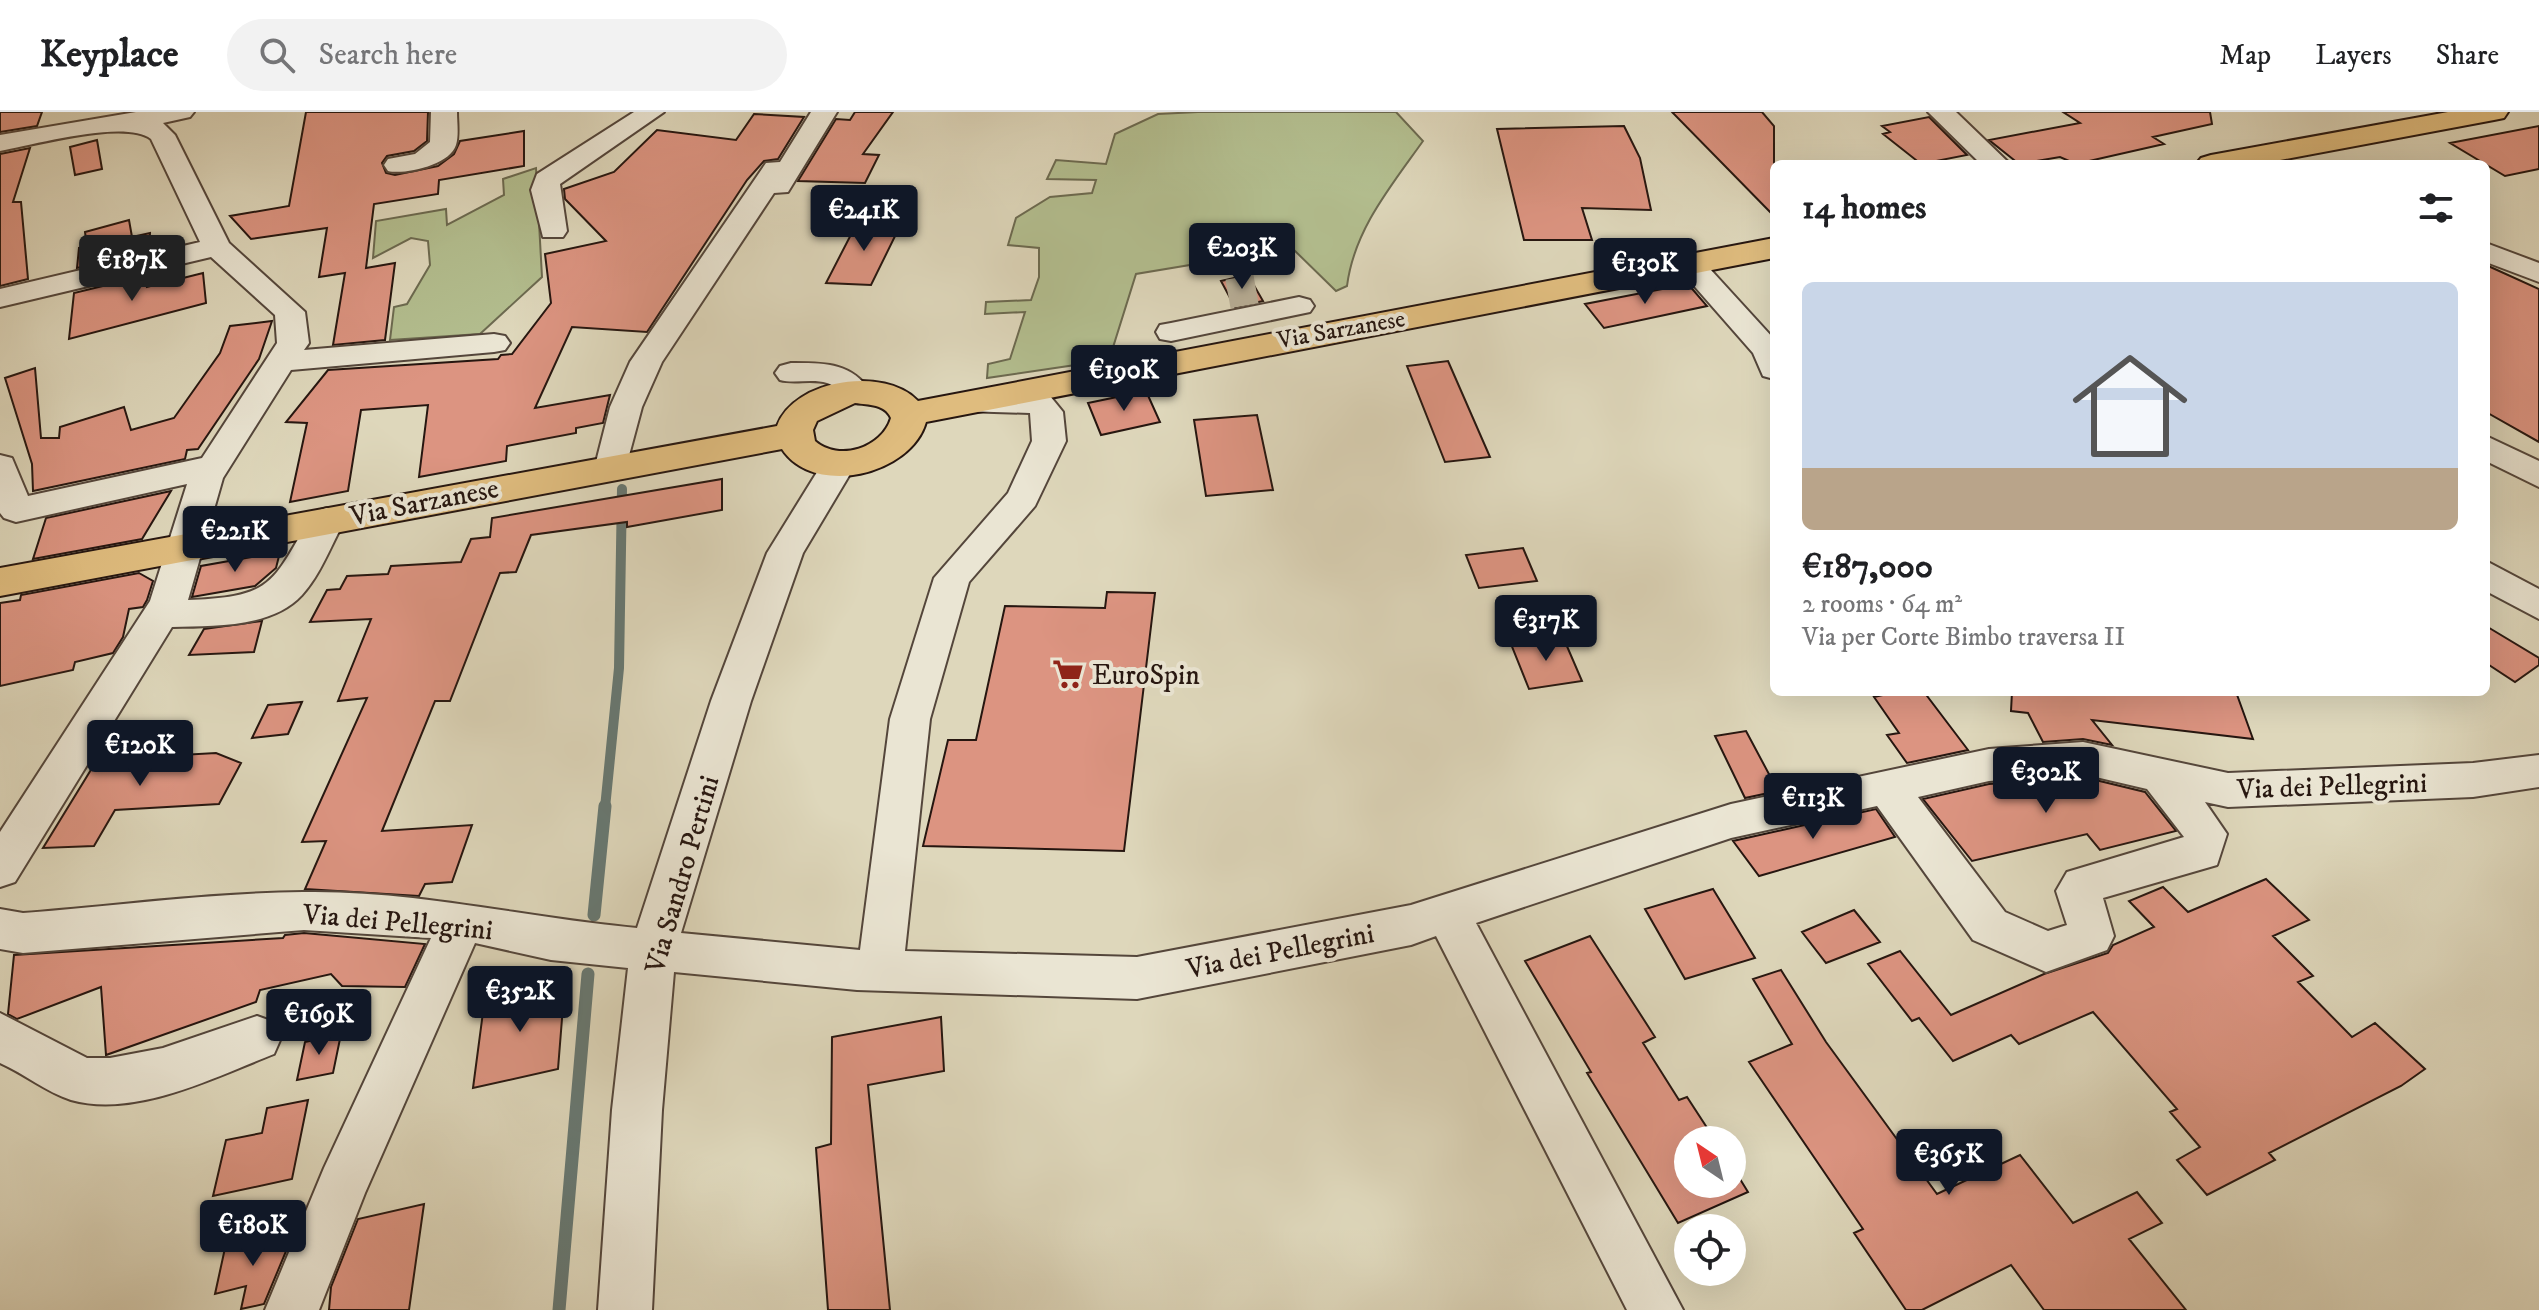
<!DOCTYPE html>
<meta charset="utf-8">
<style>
body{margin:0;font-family:"IM FELL DW Pica",serif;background:#f2f2f2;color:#202124;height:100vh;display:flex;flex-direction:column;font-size:30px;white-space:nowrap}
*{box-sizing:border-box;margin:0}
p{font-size:26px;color:#757577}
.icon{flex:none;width:44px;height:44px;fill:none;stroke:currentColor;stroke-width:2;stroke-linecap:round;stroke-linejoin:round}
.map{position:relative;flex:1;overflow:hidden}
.details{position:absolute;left:1770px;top:48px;width:720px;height:536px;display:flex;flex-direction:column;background:#fff;border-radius:12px;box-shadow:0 8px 32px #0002}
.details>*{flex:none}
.needle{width:52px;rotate:325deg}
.buttons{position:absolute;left:1674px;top:1014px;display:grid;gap:16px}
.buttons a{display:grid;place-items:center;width:72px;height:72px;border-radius:50%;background:#fff;box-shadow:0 8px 32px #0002;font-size:40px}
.price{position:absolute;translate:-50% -68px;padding:0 18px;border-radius:8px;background:#111827;color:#fff;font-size:26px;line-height:52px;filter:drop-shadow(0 2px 4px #0008)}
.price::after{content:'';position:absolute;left:50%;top:48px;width:24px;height:18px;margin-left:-12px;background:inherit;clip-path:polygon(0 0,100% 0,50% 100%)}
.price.selected{background:#222;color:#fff}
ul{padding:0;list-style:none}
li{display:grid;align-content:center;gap:16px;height:424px;padding:0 32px}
li span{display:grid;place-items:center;height:248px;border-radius:12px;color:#555}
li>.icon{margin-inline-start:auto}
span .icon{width:144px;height:144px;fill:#fffc;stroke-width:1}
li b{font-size:34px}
h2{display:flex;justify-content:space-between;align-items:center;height:96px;padding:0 32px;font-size:34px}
header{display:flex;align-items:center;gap:48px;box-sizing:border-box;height:112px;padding:0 40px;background:#fff;border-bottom:2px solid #e0e0e0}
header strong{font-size:38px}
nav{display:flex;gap:44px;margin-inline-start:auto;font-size:28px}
.search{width:560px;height:72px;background:#f2f2f2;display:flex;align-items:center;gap:20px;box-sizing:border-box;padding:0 28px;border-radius:44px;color:#757577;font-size:30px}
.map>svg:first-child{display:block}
.green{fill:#b3be8f;stroke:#6c6a50;stroke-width:2}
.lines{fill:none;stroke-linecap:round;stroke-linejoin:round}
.stream-far1{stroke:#677872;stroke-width:10}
.stream{stroke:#677872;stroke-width:13}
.building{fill:#dc9481;stroke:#261610;stroke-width:2}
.minor-tunnel{stroke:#b9b099;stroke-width:29;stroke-dasharray:29 14;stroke-linecap:butt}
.minor-casing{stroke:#54463b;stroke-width:4}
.major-casing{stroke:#261610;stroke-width:4}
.minor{fill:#eae5d3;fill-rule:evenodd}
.major{fill:#dfbc7e;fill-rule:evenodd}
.labels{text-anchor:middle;stroke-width:8;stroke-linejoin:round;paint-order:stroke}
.far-street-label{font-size:24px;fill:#261610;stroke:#eae5d3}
.street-label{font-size:28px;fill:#261610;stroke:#eae5d3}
.poi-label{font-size:28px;fill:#261610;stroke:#eae5d3;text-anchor:start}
</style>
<header>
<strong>Keyplace</strong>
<div class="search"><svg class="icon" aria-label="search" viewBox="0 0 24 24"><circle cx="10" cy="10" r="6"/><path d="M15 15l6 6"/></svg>Search here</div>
<nav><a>Map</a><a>Layers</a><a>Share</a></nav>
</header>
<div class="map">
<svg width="2539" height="1198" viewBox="0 0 2539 1198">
<rect width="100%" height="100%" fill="#ded7bb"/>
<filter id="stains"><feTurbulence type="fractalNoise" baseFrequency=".0025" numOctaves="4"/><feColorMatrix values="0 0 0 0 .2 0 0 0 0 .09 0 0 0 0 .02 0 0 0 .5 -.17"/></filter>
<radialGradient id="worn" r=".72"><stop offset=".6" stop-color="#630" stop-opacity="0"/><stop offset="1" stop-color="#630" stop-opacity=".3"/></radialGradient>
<path class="green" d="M1198,0H1396L1423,29C1391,74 1354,118 1347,174L1336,179L1292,136L1136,162L1109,248L987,266L988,252L1010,247L1025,200L985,202L986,190L1031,188L1039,165V136L1008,133L1016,106L1050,85L1092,81L1096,68L1047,67L1056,48L1106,52L1115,22L1158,2Z
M536,56L542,165L480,222L390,228L394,195L407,192L430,153L428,129L411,126L373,146L376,109L446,97L447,113L504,83L503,67Z"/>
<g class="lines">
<path class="stream-far1" d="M605,696L619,556L622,377"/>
<path class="stream" d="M594,803L605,694
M559,1198L588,862"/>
</g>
<path class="building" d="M0,0H42L37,14L0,20Z
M306,0H428L427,29L414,39L387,44L382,51L386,61L395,63L438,54L454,42L460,29L524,19V54L439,68L438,82L374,92L366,156L395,151L385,228L333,233L345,161L319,165L327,116L251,127L230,104L289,94Z
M855,0H893L863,42L879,43L865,71L798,69L836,7L850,8Z
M1672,0H1762L1774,14V104Z
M2063,0H2210L2212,12L2153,25L2164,32L2076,52L2060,45L2019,52L1989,28L2080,11Z
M754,2L804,5L778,47L764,49L747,68L647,220L572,215L535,296L610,283L603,311L576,316V321L507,334L506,349L419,365L428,293L361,298L348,379L290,390L307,311L286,310L328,258L498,247L501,243L512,242L551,191L545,142L606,129L565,87L564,77L614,60L657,18L736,28Z
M1929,5L1967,43L1921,52L1883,22L1890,20L1882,14Z
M1624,14L1640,46L1651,98L1582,96L1592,128H1524L1497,17Z
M2539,14V57L2505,64L2450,31Z
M97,28L102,57L75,63L70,35Z
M30,36L13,90H21L28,167L0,174V42Z
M129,108L132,125L150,121L149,139L77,156L79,136L87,135L85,120Z
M858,109L901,112L871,173L826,171Z
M2486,153L2539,177V330L2486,300Z
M203,161L206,191L69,227L74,181L148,163L147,175Z
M1248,163L1263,189L1235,195L1221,169Z
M1688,172L1707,194L1604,216L1585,192Z
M272,209L259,247L198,337L187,338L185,347L33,379L32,352L5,266L35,256L41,326H59L60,315L124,295L131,318L174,306L220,241L230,214Z
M1448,249L1490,345L1445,350L1407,254Z
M1146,279L1160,310L1101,323L1088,291Z
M1257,303L1273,378L1206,384L1194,308Z
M722,367V398L627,415V410L531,423L516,460L500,461L450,589H435L382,719L472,713L452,770L425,772L419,784L305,777L326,729L302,730L367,586L338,589L371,507L310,510L327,478L340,477L347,464L388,462L391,454L461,450L471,427L490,425L492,406Z
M171,379L142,427L33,447L46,406Z
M1523,436L1537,469L1479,476L1466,443Z
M280,440L276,456L255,474L192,485L201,454Z
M139,461L153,469L147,488L143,495L129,497L123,525L113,541L75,550L73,558L0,574V491L20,488L21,483Z
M1107,480L1155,481L1124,739L923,734L948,628H976L1005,494L1105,496Z
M262,509L254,540L189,543L204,517Z
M2486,514L2539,546V553L2515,570L2486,551Z
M1563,525L1582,569L1529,577L1511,532Z
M1896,580H1924L1968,638L1907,651L1887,623L1899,621L1874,585Z
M2012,580H2236L2253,627L2092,608L2112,633L2083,627L2043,630L2028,601L2011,599Z
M302,590L288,622L252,626L268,593Z
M1746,619L1778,679L1745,686L1715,624Z
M156,628L146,645L216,641L241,651L219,692L115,698L94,734L43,736L108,630Z
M2083,665L2145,680L2176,719L2100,738L2087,722L1972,749L1923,687L1989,672Z
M1876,697L1895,725L1759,764L1733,729Z
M2266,767L2309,808L2273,824L2313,864L2298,870L2352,925L2375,911L2425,957L2401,974L2269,1041L2275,1048L2207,1083L2177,1048L2200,1035L2170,1000L2177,997L2093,900L2019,932L2011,923L1953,949L1919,906L1912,909L1868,852L1900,839L1951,903L2044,862L2108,841L2113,833L2154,815L2129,789L2163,775L2188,800Z
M1713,777L1755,846L1685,867L1645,797Z
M1854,798L1880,830L1826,851L1802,820Z
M304,821L425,832L405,875L342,874L331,862L260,878L256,890L106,943L101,875L17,907L8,902L14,843L283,826L285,823Z
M1590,824L1655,925L1643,931L1679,988L1687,985L1715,1028H1688V1072H1732V1054L1748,1080L1678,1111L1587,961L1591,960L1525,849Z
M1781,858L1826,930L1937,1082L2020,1043L2073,1111L2137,1080L2162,1111L2129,1127L2186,1198H2044L2011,1153L1922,1198H1906L1854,1121L1863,1117L1749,950L1792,932L1753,867Z
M565,869L558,957L473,976L485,885Z
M941,905L944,959L868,973L890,1198H828L816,1036L831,1032L832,925Z
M341,922L333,961L297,968L305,930Z
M308,988L292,1067L213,1084L226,1028L262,1021L267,996Z
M424,1092L409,1198H329L331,1175L358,1107Z
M294,1120L264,1192L241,1197L246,1174L215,1182L225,1136Z"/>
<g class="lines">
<path class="minor-tunnel" d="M1228,182L1256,177"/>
<defs>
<path id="minor" d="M136,0H194L190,5L163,11L175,23L229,131L305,200L309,231L304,238L494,222L505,224L510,231L505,238L494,240L291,258L223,366L188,488C277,485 272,469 314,400L327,396L340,400L345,408C331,433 321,462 302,483C272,516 213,514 172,515L15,770L0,775V720L150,489L187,372L16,410L4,406L0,401V343L12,346L28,384L202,346L277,231L275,203L211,145L0,195V177L200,130L151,27C125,7 34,33 0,39V23Z
M431,0H457C457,10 459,23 456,33C450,53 405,63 388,59L384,53L388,47L415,42L430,30Z
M634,0H664L560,72L567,119L563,125H543L531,78L537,62Z
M811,0H837L788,80L774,81L662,250L642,295L624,362L612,365L600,362L595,354L610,295L630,250L766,51L780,50Z
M1928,0H1956L2010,52H1981Z
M2486,131L2539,151V170L2486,150Z
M1690,143L1700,146L1774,227V267L1763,264L1753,241L1675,152L1680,146Z
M1299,185L1310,188L1314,194L1310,200L1171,229L1160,227L1156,220L1160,213L1171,211Z
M791,251C824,251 851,250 871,280L866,287C843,293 845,277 827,271C812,266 795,272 780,268L775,261L780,254Z
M1038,281L1050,284L1063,300L1066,329L1035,394L969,470L930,607L905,839L1137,845L1411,793L1731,692L1989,637L2083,630L2228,661L2473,651L2539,643V675L2473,685L2228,695L2205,690L2227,722L2217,753L2103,786L2114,824L2107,838L2046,860L1973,828L1877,694L1731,726L1476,811L1683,1198H1627L1436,824L1411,833L1137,887L857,878L674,860L662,998L652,1198H598L612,998L628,856L551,848L475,831L365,1081L319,1198H265L324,1056L431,826L304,818L23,841L0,837V797L23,801C116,794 210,781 303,780C416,778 526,806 637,816L711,589L767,441L827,344L839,341L851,344L856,352L803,441L751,589L681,821L860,838L890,607L934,466L1008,381L1032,329L1030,301L962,299L958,292L962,285ZM2083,662L2147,677L2184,725L2067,760L2056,779L2067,813L2048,819L2005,800L1918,685L1989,669Z
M2486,324L2539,349V375L2486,349Z
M2486,449L2539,477V507L2486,479Z
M0,901L87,946H110L163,936L257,904L274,910L281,926L274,942C215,965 136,1006 71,988C46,980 25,962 0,951Z"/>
<path id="major" d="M2448,0H2508L2504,6L2494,8L2259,52H2196L2201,46L2211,43Z
M1774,126V146L926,310C911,363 814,386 782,337L0,484V456L777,314C794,267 885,254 918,289ZM855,291C869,293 885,292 891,306C882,336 839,350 815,329L813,318L817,309Z"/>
</defs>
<use href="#minor" class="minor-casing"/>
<use href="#major" class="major-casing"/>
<use href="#minor" class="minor"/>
<use href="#major" class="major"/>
</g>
<defs>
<symbol id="supermarket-bare" viewBox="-9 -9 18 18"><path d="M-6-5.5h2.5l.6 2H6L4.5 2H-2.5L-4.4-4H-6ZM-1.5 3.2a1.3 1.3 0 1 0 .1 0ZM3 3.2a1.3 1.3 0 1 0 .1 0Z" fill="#8f2418" stroke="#eae5d3" stroke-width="2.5" paint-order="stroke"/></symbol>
</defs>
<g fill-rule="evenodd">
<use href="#supermarket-bare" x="1046" y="540" width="44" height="44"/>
</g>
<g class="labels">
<g class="far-street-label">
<text transform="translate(1341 217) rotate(-10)" y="8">Via Sarzanese</text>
</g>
<g class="street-label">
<text transform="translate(424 389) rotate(-11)" y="10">Via Sarzanese</text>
<text transform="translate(2332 673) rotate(-2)" y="10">Via dei Pellegrini</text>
<text transform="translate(681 762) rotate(-74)" y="10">Via Sandro Pertini</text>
<text transform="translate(398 809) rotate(5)" y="10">Via dei Pellegrini</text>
<text transform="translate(1280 838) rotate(-11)" y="10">Via dei Pellegrini</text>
</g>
<g class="poi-label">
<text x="1092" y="572">EuroSpin</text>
</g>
</g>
<rect width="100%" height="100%" filter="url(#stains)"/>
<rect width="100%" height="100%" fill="url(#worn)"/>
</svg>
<div class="buttons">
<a><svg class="needle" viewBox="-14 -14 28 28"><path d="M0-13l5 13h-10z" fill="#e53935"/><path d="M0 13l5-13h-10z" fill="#757577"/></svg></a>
<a><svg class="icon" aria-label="locate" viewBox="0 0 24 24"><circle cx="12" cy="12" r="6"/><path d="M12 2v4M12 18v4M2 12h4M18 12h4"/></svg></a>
</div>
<b class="price" style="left:864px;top:141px">€241K</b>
<b class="price" style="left:1242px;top:179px">€203K</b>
<b class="price selected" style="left:132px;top:191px">€187K</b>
<b class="price" style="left:1645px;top:194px">€130K</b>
<b class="price" style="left:1124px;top:301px">€190K</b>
<b class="price" style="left:235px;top:462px">€221K</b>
<b class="price" style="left:1546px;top:551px">€317K</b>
<b class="price" style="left:140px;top:676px">€120K</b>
<b class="price" style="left:2046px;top:703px">€302K</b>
<b class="price" style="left:1813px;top:729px">€113K</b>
<b class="price" style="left:520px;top:922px">€352K</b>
<b class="price" style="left:319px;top:945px">€169K</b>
<b class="price" style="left:1949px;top:1085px">€365K</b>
<b class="price" style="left:253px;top:1156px">€180K</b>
<section class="details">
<h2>14 homes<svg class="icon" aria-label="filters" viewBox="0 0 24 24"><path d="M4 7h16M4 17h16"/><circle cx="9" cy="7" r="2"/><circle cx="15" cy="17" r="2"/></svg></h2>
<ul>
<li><span style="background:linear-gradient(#c9d6e8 75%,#b9a48a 0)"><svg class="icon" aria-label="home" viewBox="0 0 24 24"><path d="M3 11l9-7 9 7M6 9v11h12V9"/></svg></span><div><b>€187,000</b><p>2 rooms · 64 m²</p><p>Via per Corte Bimbo traversa II</p></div></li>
</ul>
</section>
</div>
